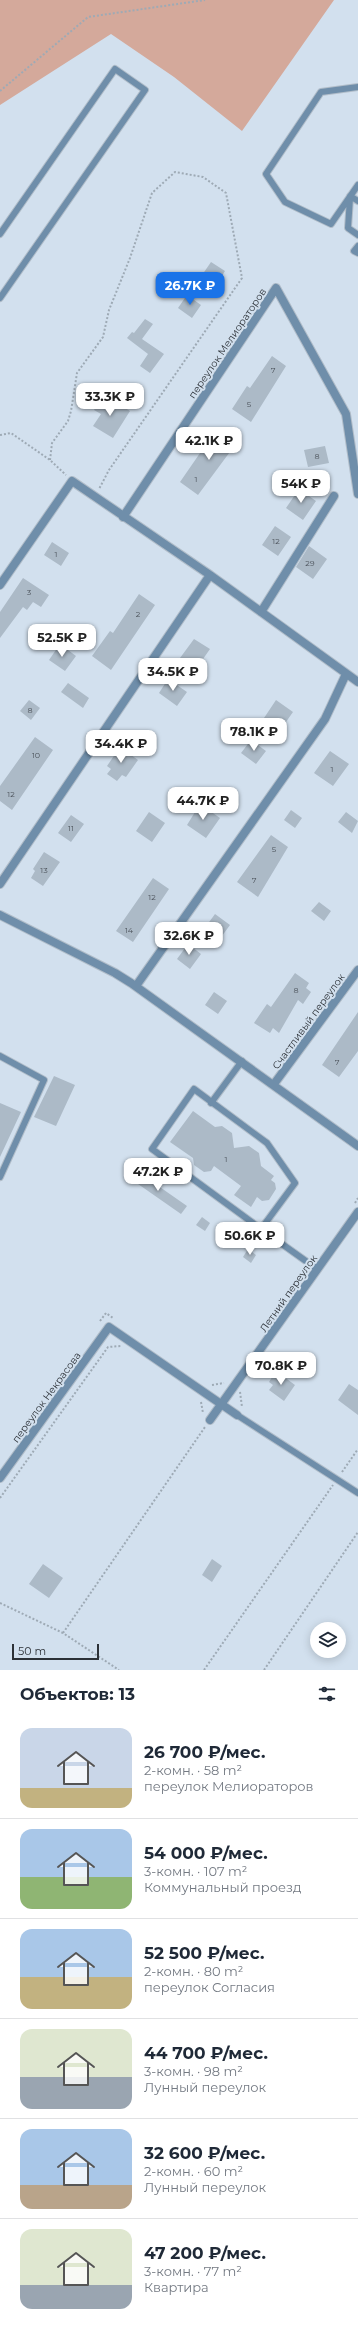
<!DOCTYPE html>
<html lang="ru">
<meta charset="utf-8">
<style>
body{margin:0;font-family:Montserrat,sans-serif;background:#f2f2f3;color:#1f2937;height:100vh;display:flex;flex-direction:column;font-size:15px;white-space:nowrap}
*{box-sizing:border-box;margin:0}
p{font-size:13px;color:#747a83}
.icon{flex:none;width:22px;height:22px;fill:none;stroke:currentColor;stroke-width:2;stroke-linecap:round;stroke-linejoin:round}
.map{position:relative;height:1670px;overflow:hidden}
.panel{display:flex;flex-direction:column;background:#fff;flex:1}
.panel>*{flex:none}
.fabs{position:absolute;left:310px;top:1622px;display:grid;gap:8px}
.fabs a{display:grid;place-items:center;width:36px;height:36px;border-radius:50%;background:#fff;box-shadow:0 2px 10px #0003;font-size:20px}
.scale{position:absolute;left:12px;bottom:10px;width:87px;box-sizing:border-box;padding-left:4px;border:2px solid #2c3137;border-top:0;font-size:11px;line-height:14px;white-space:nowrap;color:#2c3137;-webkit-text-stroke:3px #d2e0ee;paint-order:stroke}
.price{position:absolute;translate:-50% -34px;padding:0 9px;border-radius:8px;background:#fff;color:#222;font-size:13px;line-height:26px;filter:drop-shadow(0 1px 2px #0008)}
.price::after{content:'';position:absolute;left:50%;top:24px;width:12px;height:9px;margin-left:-6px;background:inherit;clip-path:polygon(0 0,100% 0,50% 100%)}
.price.on{background:#1a73e8;color:#fff}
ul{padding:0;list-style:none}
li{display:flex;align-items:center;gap:12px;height:100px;padding:0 20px}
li+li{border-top:1px solid #e0e1e3}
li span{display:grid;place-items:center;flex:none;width:112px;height:80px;border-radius:12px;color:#555}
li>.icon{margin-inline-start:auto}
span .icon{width:48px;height:48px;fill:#fffc;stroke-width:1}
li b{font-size:17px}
h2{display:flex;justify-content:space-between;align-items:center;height:48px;padding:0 20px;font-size:17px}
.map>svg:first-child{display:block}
.green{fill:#d4a99b}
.building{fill:#acbac7}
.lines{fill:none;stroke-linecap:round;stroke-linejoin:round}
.lane-casing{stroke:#b1bdc9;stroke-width:8}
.street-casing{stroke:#b1bdc9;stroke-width:10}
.path{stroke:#9eaab5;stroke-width:2;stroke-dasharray:2 2;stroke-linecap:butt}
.lane{stroke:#6f8eaa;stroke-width:6}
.street{stroke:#6f8eaa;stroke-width:8}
.labels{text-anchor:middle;stroke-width:4;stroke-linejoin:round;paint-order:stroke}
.number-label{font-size:8px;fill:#4c535b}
.street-label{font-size:10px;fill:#2c3137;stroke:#d2e0ee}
</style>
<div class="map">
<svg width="358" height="1670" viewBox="0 0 358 1670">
<rect width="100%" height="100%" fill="#d2e0ee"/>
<path class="green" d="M0,0H334L242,131L174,77L111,34L0,105Z"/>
<path class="building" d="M211,262L225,271L215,287L200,278Z
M187,295L201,305L192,318L178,308Z
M145,319L153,324L142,339L164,354L150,373L140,366L148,354L127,338L132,332L134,333Z
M272,356L286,366L251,422L232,409L247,386L250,388Z
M101,398L109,402L111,399L130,411L113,438L93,426L101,414L94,410Z
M218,427L238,441L198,495L180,482Z
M325,446L329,463L308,467L304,450Z
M299,489L316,501L303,520L286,508Z
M275,526L291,537L278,556L262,545Z
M52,542L69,553L61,566L44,555Z
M309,546L327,559L313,579L296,567Z
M23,578L49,595L41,607L33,602L27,610L23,607L0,638V612Z
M139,594L155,605L111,670L92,656L110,631L113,633Z
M194,639L210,649L196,669L180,658Z
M60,644L76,656L65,671L49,660Z
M168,679L187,692L177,706L159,693Z
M68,683L89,698L83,708L61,692Z
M29,700L40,708L31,720L20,711Z
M276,700L293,712L281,729L264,718Z
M35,737L53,750L12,810L0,801V786Z
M251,740L266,751L256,764L241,753Z
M120,747L138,760L126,777L122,775L117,781L107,774L111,769L107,766Z
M330,751L349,764L333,786L314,773Z
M200,804L220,818L206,838L187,825Z
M291,810L302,818L295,828L284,820Z
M149,812L165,823L152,842L136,831Z
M346,812L358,821L352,833L338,822Z
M71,815L84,824L71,842L58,833Z
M271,835L288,847L258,897L237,882Z
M44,852L60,862L43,886L31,878L35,871L33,869Z
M153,878L169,889L133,942L116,931Z
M319,902L331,911L324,921L311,911Z
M215,914L230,925L219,940L204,929Z
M188,944L201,954L190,969L177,959Z
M295,973L309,983L306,988L311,992L303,1004L298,1000L279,1033L273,1028L270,1033L254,1023L267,1004L271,1007Z
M214,992L227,1001L218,1014L205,1005Z
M358,1012V1051L339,1077L322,1065Z
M54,1076L75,1085L56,1126L34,1117Z
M0,1103L21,1112L0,1157Z
M193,1111L215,1127L222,1126L232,1133L234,1148L249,1146L259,1153L261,1166L274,1176L271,1180L275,1183L276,1189L269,1200L262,1201L257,1197L251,1207L234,1195L241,1186L214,1166L211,1171L204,1172L194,1165L193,1158L170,1142Z
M134,1169L187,1206L181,1214L128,1177Z
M202,1217L210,1223L205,1231L196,1225Z
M225,1233L234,1239L228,1247L220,1241Z
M248,1249L256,1255L251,1263L243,1257Z
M276,1371L295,1385L284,1401L269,1390L273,1385L269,1382Z
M349,1384L358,1390V1415L338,1400Z
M212,1559L222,1566L212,1582L202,1575Z
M43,1564L63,1578L49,1598L29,1584Z"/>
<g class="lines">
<defs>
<path id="lane" d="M358,87L321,92L266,174L285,202L331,224L358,185
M350,196L358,201
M350,198L348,228L358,235
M0,234L115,69L145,90L0,298
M358,246L354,251L358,253
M0,1056L44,1080L0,1177
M194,1089L267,1143L295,1183L261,1229L152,1149Z
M211,1103L242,1061
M261,1229L317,1269
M237,1415L358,1493"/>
<path id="street" d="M123,517L276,288L346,414L358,494
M0,585L72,481L210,575L358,682
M261,612L334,496
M0,884L210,575
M0,915L115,973L131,983L358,1146
M136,986L325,719L346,674
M274,1084L358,970
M210,1420L358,1212
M0,1478L109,1327L237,1415"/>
</defs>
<use href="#lane" class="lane-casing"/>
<use href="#street" class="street-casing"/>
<path class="path" d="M0,91L88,17L205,0
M0,435L11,433L50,460L66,475
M50,460L52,443L68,421L71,411L77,373L103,337L109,310L130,258L152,193L175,172L203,177L226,193L242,278L109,470L99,489
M355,1203L358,1198
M100,1321L106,1313L113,1318
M212,1385L224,1383
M240,1392L242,1407
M201,1402L203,1413
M342,1472L358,1449
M0,1498L108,1347L121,1346
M0,1603L63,1633L119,1670
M63,1633L205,1427
M204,1670L333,1485
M264,1670L358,1532"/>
<use href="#lane" class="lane"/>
<use href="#street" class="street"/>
</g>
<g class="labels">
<g class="number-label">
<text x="273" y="373">7</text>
<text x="249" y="407">5</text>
<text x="317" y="459">8</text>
<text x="196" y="482">1</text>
<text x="276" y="544">12</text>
<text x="56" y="557">1</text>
<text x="310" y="566">29</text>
<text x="29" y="595">3</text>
<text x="138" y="617">2</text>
<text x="30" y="713">8</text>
<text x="36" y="758">10</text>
<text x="332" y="772">1</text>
<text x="11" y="797">12</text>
<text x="71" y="831">11</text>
<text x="274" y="852">5</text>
<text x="44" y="873">13</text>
<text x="254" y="883">7</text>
<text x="152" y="900">12</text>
<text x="129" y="933">14</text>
<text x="296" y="993">8</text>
<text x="337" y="1065">7</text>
<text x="226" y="1162">1</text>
</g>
<g class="street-label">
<text transform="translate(227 343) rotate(-56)" y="4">переулок Мелиораторов</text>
<text transform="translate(308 1021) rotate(-54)" y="4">Счастливый переулок</text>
<text transform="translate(288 1293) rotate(-55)" y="4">Летний переулок</text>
<text transform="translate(46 1397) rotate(-54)" y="4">переулок Некрасова</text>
</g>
</g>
</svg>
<div class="fabs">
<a><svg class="icon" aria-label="layers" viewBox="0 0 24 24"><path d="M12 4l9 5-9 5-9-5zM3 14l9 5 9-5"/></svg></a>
</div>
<div class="scale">50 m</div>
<b class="price on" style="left:190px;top:306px">26.7K ₽</b>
<b class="price" style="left:110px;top:417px">33.3K ₽</b>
<b class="price" style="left:209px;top:461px">42.1K ₽</b>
<b class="price" style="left:301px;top:504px">54K ₽</b>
<b class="price" style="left:62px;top:658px">52.5K ₽</b>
<b class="price" style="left:173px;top:692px">34.5K ₽</b>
<b class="price" style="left:254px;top:752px">78.1K ₽</b>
<b class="price" style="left:121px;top:764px">34.4K ₽</b>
<b class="price" style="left:203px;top:821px">44.7K ₽</b>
<b class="price" style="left:189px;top:956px">32.6K ₽</b>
<b class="price" style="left:158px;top:1192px">47.2K ₽</b>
<b class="price" style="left:250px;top:1256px">50.6K ₽</b>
<b class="price" style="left:281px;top:1386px">70.8K ₽</b>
</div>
<section class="panel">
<h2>Объектов: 13<svg class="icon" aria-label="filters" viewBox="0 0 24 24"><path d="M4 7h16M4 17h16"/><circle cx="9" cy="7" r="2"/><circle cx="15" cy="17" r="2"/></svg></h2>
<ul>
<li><span style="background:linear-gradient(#c9d6e8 75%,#c2b280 0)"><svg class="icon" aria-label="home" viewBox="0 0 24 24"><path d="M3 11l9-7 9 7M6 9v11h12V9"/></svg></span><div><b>26 700 ₽/мес.</b><p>2-комн. · 58 m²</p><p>переулок Мелиораторов</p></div></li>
<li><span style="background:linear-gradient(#a9c7e8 60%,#8fb573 0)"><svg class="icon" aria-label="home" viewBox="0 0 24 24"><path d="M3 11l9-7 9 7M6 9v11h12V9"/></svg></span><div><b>54 000 ₽/мес.</b><p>3-комн. · 107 m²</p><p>Коммунальный проезд</p></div></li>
<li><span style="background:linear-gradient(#a9c7e8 60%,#c2b280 0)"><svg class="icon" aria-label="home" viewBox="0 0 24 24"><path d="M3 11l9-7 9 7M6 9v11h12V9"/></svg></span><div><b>52 500 ₽/мес.</b><p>2-комн. · 80 m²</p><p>переулок Согласия</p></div></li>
<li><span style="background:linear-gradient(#dfe7d0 60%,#9aa5b1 0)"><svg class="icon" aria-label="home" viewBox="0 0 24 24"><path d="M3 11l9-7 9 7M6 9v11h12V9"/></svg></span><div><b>44 700 ₽/мес.</b><p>3-комн. · 98 m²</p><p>Лунный переулок</p></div></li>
<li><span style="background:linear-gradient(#a9c7e8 70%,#b9a48a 0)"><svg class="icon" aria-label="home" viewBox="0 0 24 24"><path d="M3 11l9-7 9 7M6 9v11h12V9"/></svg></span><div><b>32 600 ₽/мес.</b><p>2-комн. · 60 m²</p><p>Лунный переулок</p></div></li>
<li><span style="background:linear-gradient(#dfe7d0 70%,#9aa5b1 0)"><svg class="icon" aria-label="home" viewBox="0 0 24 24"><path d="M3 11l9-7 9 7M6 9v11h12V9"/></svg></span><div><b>47 200 ₽/мес.</b><p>3-комн. · 77 m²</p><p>Квартира</p></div></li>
</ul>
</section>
